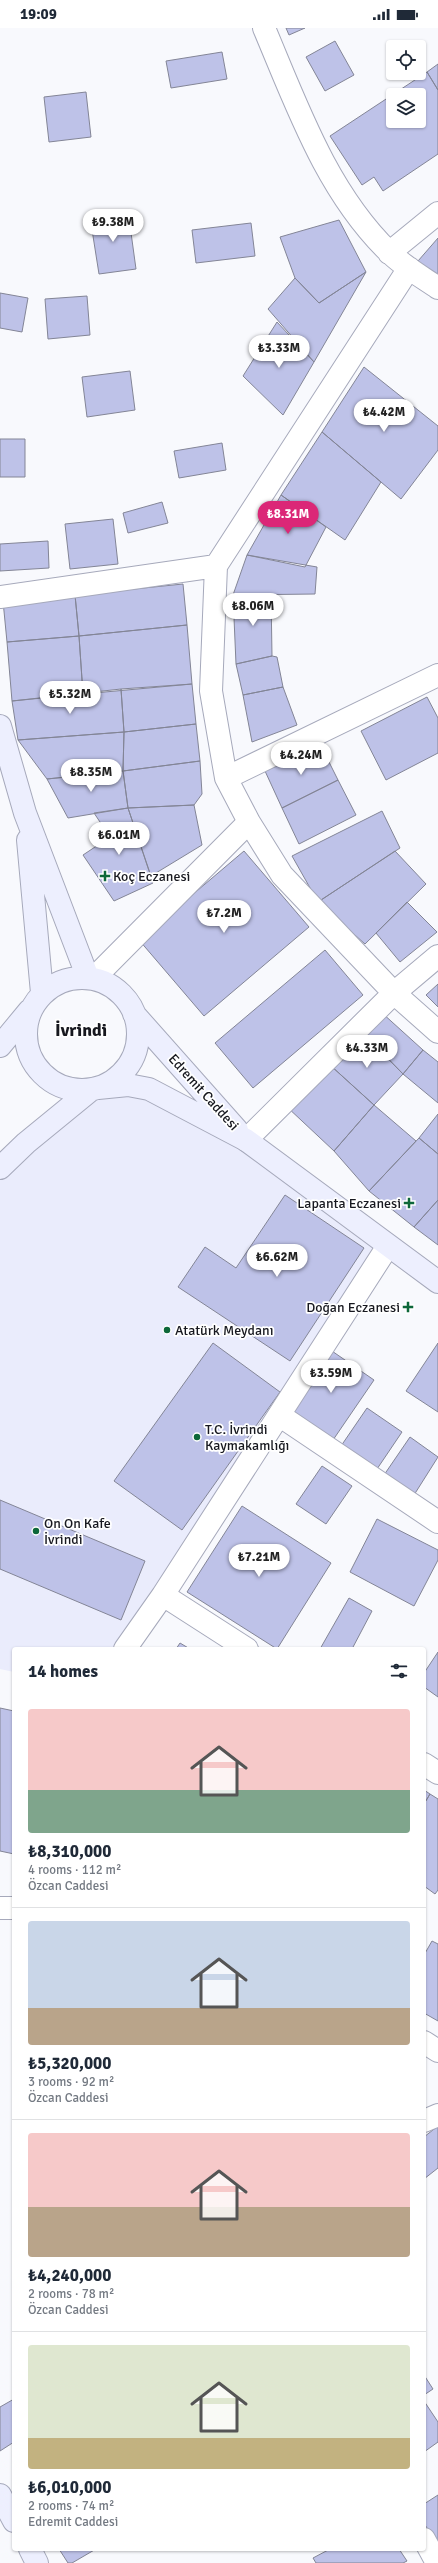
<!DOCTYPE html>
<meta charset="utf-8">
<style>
body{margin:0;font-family:Signika,sans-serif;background:#f2f2f3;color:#1f2937;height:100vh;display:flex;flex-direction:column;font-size:15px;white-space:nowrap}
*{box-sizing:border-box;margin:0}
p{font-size:13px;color:#747a83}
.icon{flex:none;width:22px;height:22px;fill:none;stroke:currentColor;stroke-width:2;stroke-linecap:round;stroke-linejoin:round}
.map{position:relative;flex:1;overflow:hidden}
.side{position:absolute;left:12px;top:1619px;width:414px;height:904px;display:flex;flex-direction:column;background:#fff;border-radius:4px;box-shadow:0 1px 3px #0004}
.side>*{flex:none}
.fabs{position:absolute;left:386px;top:12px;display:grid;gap:8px}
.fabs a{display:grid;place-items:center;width:40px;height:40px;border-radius:4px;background:#fff;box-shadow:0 1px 3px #0004;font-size:20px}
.price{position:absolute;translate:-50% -34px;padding:0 9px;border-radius:14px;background:#fff;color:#222;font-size:13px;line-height:26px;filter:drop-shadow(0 1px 2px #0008)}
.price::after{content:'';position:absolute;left:50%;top:24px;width:12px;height:9px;margin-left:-6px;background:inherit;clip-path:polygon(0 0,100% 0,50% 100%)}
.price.on{background:#db2777;color:#fff}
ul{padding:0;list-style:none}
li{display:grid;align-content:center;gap:8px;height:212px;padding:0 16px}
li+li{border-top:1px solid #e0e1e3}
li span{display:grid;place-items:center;height:124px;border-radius:4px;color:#555}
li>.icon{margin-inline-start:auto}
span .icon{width:72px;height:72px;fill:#fffc;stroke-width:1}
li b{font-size:17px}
h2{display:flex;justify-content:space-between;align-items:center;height:48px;padding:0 16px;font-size:17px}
.status{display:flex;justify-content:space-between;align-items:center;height:28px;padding:0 20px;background:#fff;direction:ltr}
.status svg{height:11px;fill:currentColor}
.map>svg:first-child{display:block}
.built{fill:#eaecfc}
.building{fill:#bec2e8;stroke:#838596;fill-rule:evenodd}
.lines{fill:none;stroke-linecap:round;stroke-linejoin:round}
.street-casing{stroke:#a6a9bb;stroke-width:24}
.secondary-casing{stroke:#a6a9bb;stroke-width:24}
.street{stroke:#fff;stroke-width:22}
.secondary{stroke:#edeffe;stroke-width:22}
.poi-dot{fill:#0d6739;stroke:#fff;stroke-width:1.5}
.labels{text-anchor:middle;stroke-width:3.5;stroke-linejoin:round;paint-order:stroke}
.poi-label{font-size:14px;fill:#17181f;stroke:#fff;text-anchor:start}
.street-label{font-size:14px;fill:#17181f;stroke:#fff}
.district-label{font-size:18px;font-weight:bold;fill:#17181f;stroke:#fff}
</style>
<div class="status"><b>19:09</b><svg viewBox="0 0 49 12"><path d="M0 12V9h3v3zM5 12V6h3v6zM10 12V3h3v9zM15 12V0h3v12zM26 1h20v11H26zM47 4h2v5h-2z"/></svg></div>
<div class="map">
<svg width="438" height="2535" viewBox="0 0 438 2535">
<rect width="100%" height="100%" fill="#f8f9fd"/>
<path class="built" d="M149,1061L388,1218L125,1621H14V1644L0,1641V1140L78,1071Z"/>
<path class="building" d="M286,0H305L289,7Z
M335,13L354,47L325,63L306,29Z
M222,24L227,51L171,60L166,33Z
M438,36V62L427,44Z
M427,44L438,62V126L383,163L374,149L362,157L330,108ZM393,67H419V93H393Z
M86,64L91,109L49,114L44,69Z
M128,183L136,241L99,246L90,189Z
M339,192L366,244L319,275L295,250L280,209Z
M251,195L255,228L196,235L192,202Z
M438,210V251L418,233Z
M366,244L314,334L268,281L295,250L319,275Z
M0,265L28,270L22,304L0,300Z
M87,268L90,307L48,311L45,271Z
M277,294L314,334L283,387L243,348Z
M364,339L438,398V422L401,471L322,404Z
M130,343L135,382L87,389L82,349Z
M322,404L381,454L345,512L281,467Z
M0,411H25V449H0Z
M222,415L226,442L179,450L174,423Z
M281,467L326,499L305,539L247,527Z
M162,474L168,495L128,505L123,485Z
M113,491L118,536L70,541L65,496Z
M48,513L49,540L0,543V516Z
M247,527L317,539L315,566L233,567Z
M183,556L187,597L79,608L75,567Z
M271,566L272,628L236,636L233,567Z
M75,567L79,608L7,614L3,573Z
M187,597L192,656L83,666L79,608Z
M79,608L83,666L12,673L7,614Z
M272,628L277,629L283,659L243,667L236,636Z
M192,656L196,696L124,704L121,661Z
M283,659L297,697L252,714L243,667Z
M121,661L124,704L18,712L12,673Z
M427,669L438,690V725L386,752L361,703Z
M196,696L200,733L123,743L124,704Z
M124,704L123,743L47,751L18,712Z
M321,718L338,752L282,780L265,743Z
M200,733L202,766L194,777L128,780L123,743Z
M123,743L128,780L68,790L47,751Z
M338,752L356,787L299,816L282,780Z
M194,777L202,817L151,848L128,780Z
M128,780L153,855L114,873L83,827L110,809L94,785Z
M382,783L400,820L318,874L292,828Z
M244,823L309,899L204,988L139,912Z
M395,823L426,856L365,916L318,874Z
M407,874L437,904L400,934L376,905Z
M325,922L363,967L253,1060L215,1015Z
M438,956V979L426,967Z
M381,984L423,1022L403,1046L362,1004Z
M362,1004L403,1046L374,1077L330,1037Z
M423,1022L438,1034V1075L403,1046Z
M330,1037L374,1077L334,1123L286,1078Z
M374,1077L416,1113L369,1163L334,1123Z
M438,1086V1126L419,1110Z
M419,1110L438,1126V1172L414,1199L369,1163Z
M285,1167L364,1220L290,1333L178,1259L205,1219L236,1240Z
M438,1172V1217L414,1199Z
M213,1315L280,1364L182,1502L114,1453Z
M438,1315V1384L406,1363Z
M329,1321L374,1352L333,1412L288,1381Z
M367,1380L402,1404L377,1441L341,1418Z
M410,1409L438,1429L414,1467L384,1447Z
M322,1438L352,1458L326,1496L296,1476Z
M0,1472L145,1533L121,1592L0,1541Z
M242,1478L331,1535L277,1621L187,1564Z
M377,1491L438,1522V1532L414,1578L350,1544Z
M349,1570L372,1583L352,1621H320Z
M180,1615L190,1621H176Z
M438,1624V1669L424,1659V1645Z
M0,1680L14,1683V1826L0,1823Z
M424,1762L430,1766L424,1776Z
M430,1766L438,1771V1862L435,1866L424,1858V1776Z
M432,1913L438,1916V1993L424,1985V1927Z
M438,2098V2140L424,2151V2109Z
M424,2347L433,2361L424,2367Z
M14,2371V2414L0,2423V2379Z
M424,2373L438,2394V2414L424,2424Z
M438,2467V2519L424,2495V2476Z
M59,2521H96L72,2535H68Z
M330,2521H399L407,2533L403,2535H316L313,2530Z"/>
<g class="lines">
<defs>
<path id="street" d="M264,0C297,78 327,164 389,224C403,238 422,249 438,260
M389,225L438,185
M409,240L216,538L211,663L226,750L249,794L282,847L394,965L438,1004
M0,569L216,538
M226,750L438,647
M94,950L249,794
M246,1112L394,965L438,928
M279,1387L438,1494
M163,1567L247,1621
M125,1621L163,1567L388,1218
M424,1736L438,1745
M0,1880H14
M424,2014L438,2023
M424,2093L438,2087
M424,2511L437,2535"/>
<path id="secondary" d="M0,698L25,785L88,950
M28,812L42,965
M26 1006a56 56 0 1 1 112 0a56 56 0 1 1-112 0Z
M134,986L237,1102
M0,1018L29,983
M98,1060L128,1057L149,1061L246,1112L438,1254
M0,1140L26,1115L92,1061
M0,2467L14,2493
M30,2521L37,2535"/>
</defs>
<use href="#street" class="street-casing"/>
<use href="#secondary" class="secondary-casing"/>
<use href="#street" class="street"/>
<use href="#secondary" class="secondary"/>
</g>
<g class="poi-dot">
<path d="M103 842h4v4h4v4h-4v4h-4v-4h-4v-4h4z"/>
<path d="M407 1169h4v4h4v4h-4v4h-4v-4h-4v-4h4z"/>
<path d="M406 1273h4v4h4v4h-4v4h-4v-4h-4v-4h4z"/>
<circle cx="167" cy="1302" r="4"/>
<circle cx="197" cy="1409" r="4"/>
<circle cx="36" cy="1503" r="4"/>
</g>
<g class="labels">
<g class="poi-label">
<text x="113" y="853">Koç Eczanesi</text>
<text x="401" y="1180" text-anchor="end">Lapanta Eczanesi</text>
<text x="400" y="1284" text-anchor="end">Doğan Eczanesi</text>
<text x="175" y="1307">Atatürk Meydanı</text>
<text x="205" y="1406">T.C. İvrindi<tspan x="205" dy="16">Kaymakamlığı</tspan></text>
<text x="44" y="1500">On On Kafe<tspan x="44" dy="16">İvrindi</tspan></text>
</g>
<g class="street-label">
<text transform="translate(204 1064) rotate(48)" y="5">Edremit Caddesi</text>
</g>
<g class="district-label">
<text x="81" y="1008">İvrindi</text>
</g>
</g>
</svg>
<div class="fabs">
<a><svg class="icon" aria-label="locate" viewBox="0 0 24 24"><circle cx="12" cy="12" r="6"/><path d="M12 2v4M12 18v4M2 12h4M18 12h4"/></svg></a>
<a><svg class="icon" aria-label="layers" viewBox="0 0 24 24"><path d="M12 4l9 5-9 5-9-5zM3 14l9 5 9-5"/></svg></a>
</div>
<b class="price" style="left:113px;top:215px">₺9.38M</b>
<b class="price" style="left:279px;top:341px">₺3.33M</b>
<b class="price" style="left:384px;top:405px">₺4.42M</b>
<b class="price on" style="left:288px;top:507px">₺8.31M</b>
<b class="price" style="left:253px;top:599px">₺8.06M</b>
<b class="price" style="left:70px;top:687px">₺5.32M</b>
<b class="price" style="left:301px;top:748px">₺4.24M</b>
<b class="price" style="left:91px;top:765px">₺8.35M</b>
<b class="price" style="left:119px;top:828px">₺6.01M</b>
<b class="price" style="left:224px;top:906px">₺7.2M</b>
<b class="price" style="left:367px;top:1041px">₺4.33M</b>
<b class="price" style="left:277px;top:1250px">₺6.62M</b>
<b class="price" style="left:331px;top:1366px">₺3.59M</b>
<b class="price" style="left:259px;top:1550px">₺7.21M</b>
<section class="side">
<h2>14 homes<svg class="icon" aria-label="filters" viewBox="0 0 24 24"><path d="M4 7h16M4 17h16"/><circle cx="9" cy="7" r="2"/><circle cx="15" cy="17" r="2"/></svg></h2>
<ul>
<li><span style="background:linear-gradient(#f6c9c9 65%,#7fa58c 0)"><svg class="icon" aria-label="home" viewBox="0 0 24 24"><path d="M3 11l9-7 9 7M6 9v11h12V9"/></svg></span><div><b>₺8,310,000</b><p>4 rooms · 112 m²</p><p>Özcan Caddesi</p></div></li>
<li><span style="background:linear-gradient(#c9d6e8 70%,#b9a48a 0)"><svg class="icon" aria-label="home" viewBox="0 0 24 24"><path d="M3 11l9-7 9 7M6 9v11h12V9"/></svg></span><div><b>₺5,320,000</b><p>3 rooms · 92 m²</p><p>Özcan Caddesi</p></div></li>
<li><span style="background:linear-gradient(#f6c9c9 60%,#b9a48a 0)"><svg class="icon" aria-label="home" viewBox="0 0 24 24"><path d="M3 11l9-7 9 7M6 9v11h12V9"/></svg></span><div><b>₺4,240,000</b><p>2 rooms · 78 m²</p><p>Özcan Caddesi</p></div></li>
<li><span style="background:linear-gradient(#dfe7d0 75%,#c2b280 0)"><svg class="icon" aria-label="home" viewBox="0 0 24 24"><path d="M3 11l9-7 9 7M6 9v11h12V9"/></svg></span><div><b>₺6,010,000</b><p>2 rooms · 74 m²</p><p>Edremit Caddesi</p></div></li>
</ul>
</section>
</div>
